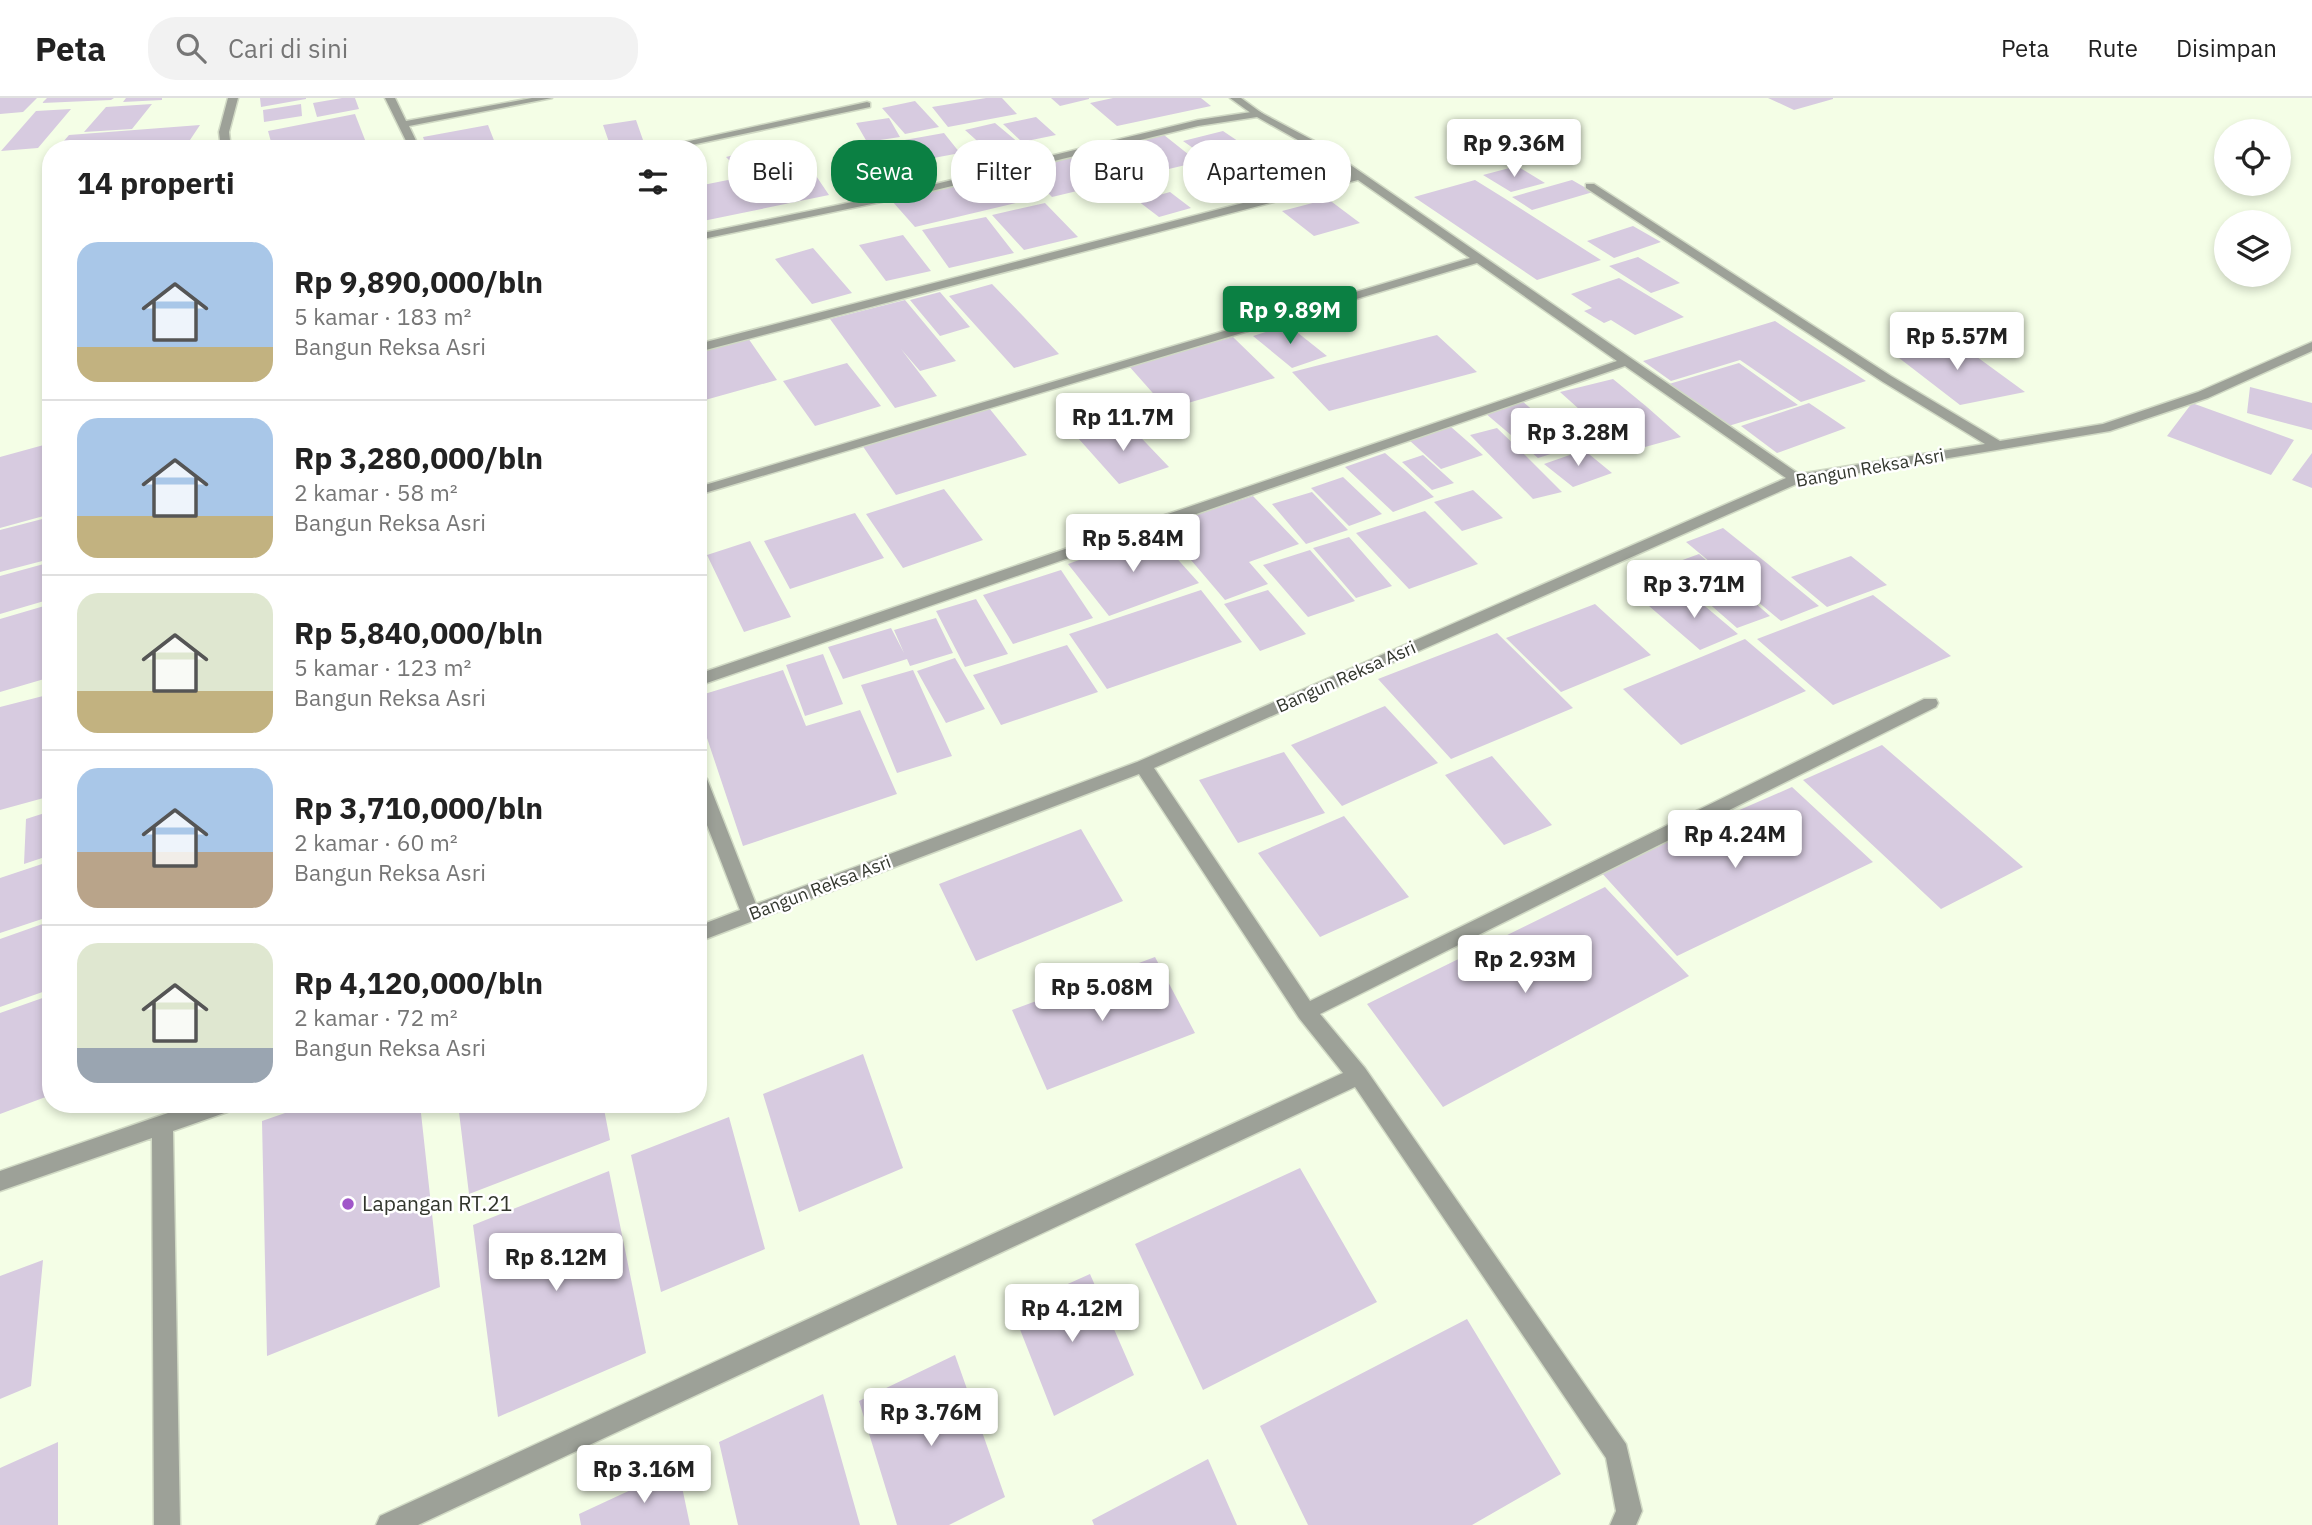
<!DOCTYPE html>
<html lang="id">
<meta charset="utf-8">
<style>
body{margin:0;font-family:"IBM Plex Sans",sans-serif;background:#f2f2f2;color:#222;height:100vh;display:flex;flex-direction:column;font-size:26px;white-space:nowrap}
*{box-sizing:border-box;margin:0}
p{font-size:23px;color:#767676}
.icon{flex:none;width:38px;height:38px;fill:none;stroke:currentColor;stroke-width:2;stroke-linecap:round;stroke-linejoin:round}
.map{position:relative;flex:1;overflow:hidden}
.side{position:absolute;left:42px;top:42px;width:665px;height:973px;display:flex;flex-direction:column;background:#fff;border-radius:28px;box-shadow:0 4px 10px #0003}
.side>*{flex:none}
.banner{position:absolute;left:728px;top:42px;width:665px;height:63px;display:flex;gap:14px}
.fabs{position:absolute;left:2214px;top:21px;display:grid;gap:14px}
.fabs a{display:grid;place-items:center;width:77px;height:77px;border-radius:50%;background:#fff;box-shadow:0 4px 10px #0003;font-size:35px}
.price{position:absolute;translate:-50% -60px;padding:0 16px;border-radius:7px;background:#fff;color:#222;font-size:23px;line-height:46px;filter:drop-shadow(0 2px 4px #0008)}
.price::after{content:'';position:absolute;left:50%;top:42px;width:21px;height:16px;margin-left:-10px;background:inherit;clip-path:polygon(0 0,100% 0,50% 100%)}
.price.current{background:#0b8043;color:#fff}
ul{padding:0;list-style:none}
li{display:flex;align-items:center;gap:21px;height:175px;padding:0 35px}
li+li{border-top:2px solid #e0e0e0}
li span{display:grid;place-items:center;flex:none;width:196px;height:140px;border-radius:21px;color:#555}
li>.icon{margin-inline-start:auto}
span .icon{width:84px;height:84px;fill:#fffc;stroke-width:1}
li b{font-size:30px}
h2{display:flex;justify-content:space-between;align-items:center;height:84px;padding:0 35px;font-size:30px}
.pill{padding:0 24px;border-radius:28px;background:#fff;box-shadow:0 4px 10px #0003;font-size:24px;line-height:63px}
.pill.current{background:#0b8043;color:#fff}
header{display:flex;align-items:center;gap:42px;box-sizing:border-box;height:98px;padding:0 35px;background:#fff;border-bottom:2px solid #e0e0e0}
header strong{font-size:33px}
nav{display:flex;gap:38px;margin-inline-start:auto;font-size:24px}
.search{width:490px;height:63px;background:#f2f2f2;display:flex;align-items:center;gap:18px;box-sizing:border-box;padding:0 24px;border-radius:28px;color:#767676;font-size:26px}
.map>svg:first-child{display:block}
.building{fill:#d7cbe0}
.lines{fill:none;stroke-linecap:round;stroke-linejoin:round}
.service-casing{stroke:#d1dac5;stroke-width:3}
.minor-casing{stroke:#d1dac5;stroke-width:3}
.service{fill:#9da198;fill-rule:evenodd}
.minor{fill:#9da198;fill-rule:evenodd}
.poi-dot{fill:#a056c9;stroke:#fff;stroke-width:2.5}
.labels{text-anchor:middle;stroke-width:5;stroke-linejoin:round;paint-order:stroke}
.street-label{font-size:18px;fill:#32362d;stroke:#fff}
.near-poi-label{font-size:21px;fill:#32362d;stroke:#fff;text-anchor:start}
</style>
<header>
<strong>Peta</strong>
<div class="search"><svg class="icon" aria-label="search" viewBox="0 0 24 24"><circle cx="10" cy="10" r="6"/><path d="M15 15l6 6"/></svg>Cari di sini</div>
<nav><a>Peta</a><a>Rute</a><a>Disimpan</a></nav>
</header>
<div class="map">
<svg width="2312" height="1427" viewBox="0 0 2312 1427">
<rect width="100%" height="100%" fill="#f4fee6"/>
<path class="building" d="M0,0H37L23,14L0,16Z
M47,0H114L111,2L42,5Z
M126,0H162V2L123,4Z
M260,0H306V1L261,9Z
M342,0H355L359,11L317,19L313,5Z
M986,0H1002L1017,16L948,29L932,9Z
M1051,0H1089V1L1060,8Z
M1113,0H1201L1211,8L1117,28L1090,5Z
M1768,0H1833V1L1794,12Z
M915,3L939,29L905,36L882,10Z
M152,6L132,31L84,34L106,9Z
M301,6L302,18L264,24L263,12Z
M71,11L38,50L1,53L36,13Z
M355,16L367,47L346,51H273L268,33Z
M1036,19L1056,37L1022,44L1003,26Z
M889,20L900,39L867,44L856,25Z
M636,22L643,42L610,47L603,27Z
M995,25L1026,51L995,59L965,32Z
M200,27L184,51H57L69,37Z
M488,27L495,45L464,51H427L423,39Z
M1223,33L1263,60L1298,83L1257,95L1183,43Z
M944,35L960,55L886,69L871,48Z
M1164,37L1198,64L1052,99L1023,70Z
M788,43L807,61L745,78L726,59Z
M808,66L829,97L698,124V88Z
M1517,68L1545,85L1511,94L1483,77Z
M996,79L1020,104L915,129L892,103Z
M1475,82L1504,100L1601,162L1537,182L1414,99Z
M1572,82L1593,94L1532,112L1512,99Z
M1170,94L1191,110L1159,119L1138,103Z
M1328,101L1360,125L1314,138L1282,113Z
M1045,105L1078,139L1024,152L992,117Z
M986,119L1014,155L949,170L922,132Z
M1633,128L1661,144L1614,160L1587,143Z
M903,137L931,173L886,183L859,147Z
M813,150L852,195L812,206L775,161Z
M1638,159L1680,185L1651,195L1609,168Z
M1619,180L1684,219L1635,237L1611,222L1604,225L1584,213L1592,210L1571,196Z
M992,186L1023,218L1059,256L1014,270L949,198Z
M940,194L970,229L940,238L910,202Z
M905,202L956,263L920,273L901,251L937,298L895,310L830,221Z
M1775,223L1866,283L1801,304L1740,262L1671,283L1643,263Z
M1288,227L1327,258L1292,270L1253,238Z
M1437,237L1477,274L1329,313L1292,274Z
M1233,239L1275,280L1167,311L1128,267Z
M748,240L777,282L698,304V254Z
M1951,240L2025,294L1960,307L1890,253Z
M847,265L881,308L815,328L783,283Z
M1739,265L1798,307L1725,329L1669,286Z
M1613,281L1647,309L1681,339L1627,354L1560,294Z
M2250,289L2312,305V332L2247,315Z
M1522,303L1576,348L1538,360L1485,315Z
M1809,305L1846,330L1777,355L1741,328Z
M2192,305L2294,342L2271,377L2167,338Z
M989,310L1027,357L896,397L862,347Z
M1126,324L1169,369L1119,386L1078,340Z
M1450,328L1483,357L1441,371L1409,342Z
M1497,330L1526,358L1562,394L1533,401L1470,337Z
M51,345V416L0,430V359Z
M1584,352L1612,375L1573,389L1544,366Z
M1385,355L1407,374L1434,399L1393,414L1345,369Z
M2312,355V390L2292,382Z
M1423,357L1454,385L1432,392L1402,364Z
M1343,379L1382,416L1349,428L1311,390Z
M944,391L983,442L903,470L866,416Z
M1473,392L1503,420L1462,433L1434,404Z
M1312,394L1348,432L1306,446L1272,406Z
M1253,398L1299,446L1249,464L1268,486L1225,502L1162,428Z
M1425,413L1478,466L1409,491L1356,435Z
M855,415L884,460L790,491L764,443Z
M50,419V461L0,474V432Z
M1723,430L1768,466L1819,508L1781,523L1686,444Z
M1154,435L1199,485L1109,518L1068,466Z
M1349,439L1392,488L1356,500L1313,450Z
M750,443L791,519L744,534L707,457Z
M1310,452L1355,503L1308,519L1263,467Z
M1699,456L1770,518L1737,530L1666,468Z
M1851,458L1887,487L1827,509L1791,479Z
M51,464V501L0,516V478Z
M1061,472L1093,520L1013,546L983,497Z
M1201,492L1242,544L1107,591L1069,536Z
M1268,492L1306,536L1260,553L1224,506Z
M1687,493L1738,536L1700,552L1649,508Z
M1873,497L1951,558L1833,607L1757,541Z
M976,501L1008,556L965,569L936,513Z
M51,506V579L0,594V521Z
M1595,506L1651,557L1561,594L1506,540Z
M936,520L953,555L910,568L907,561L843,581L828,549L891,530L904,555L894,532Z
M1497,535L1573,610L1451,661L1378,581Z
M1745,541L1806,593L1681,647L1623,591Z
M1067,547L1098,594L1001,627L973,577Z
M823,556L843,606L805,618L786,567Z
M955,560L985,611L946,625L917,573Z
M783,572L806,628L860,612L897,696L743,748L698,613V598Z
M913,572L952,658L897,675L861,587Z
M51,596V698L0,712V609Z
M1385,608L1438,665L1342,708L1291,647Z
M1882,647L2023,769L1941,811L1803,682Z
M1284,654L1325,715L1238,745L1199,682Z
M1492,658L1552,727L1504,747L1445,677Z
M1792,689L1873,764L1677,858L1600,773Z
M51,713V757L24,766L26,721Z
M1344,718L1409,799L1320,839L1258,755Z
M1081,731L1123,803L976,863L939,786Z
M51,763V818L0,835V780Z
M1605,789L1689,878L1443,1009L1367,906Z
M51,823V891L0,909V841Z
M1155,859L1195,935L1047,992L1012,912Z
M51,897V997L0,1016V915Z
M863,956L903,1070L799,1114L763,996Z
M311,1006H420L440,1189L267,1258L262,1023Z
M458,1006H603L610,1042L469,1096Z
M729,1019L765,1151L661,1194L631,1057Z
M1300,1070L1377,1204L1203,1292L1135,1146Z
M609,1073L646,1255L498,1319L473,1127Z
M43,1162L31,1288L0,1301V1178Z
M1090,1176L1134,1277L1054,1318L1012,1211Z
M1467,1221L1561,1376L1472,1427H1308L1260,1328Z
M955,1257L1005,1399L949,1427H897L859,1303Z
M823,1296L860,1427H738L719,1344Z
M58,1344V1427H0V1370Z
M1208,1361L1237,1427H1094L1092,1422Z
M678,1370L690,1427H581L579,1416Z"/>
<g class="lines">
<defs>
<path id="service" d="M1230,0H1241L1263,16L1255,18Z"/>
<path id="minor" d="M228,0H238L229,34L231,51H221L219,34Z
M385,0H395L406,23L532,0H552L409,28L420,51H410Z
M867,4L870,5V9L673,51H653Z
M1258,13L1320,46L1799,376L1985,346L1883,284L1586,90V86H1594L1891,278L2000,343L2103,326L2198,294L2312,244V253L2208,300L2110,333L1799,385L1154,670L1310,903L1924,601H1936L1938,605L1936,609L1320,916L1365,970L1626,1346L1642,1413L1636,1427H1610L1616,1413L1606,1360L1355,989L418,1427H376L380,1418L1343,975L1299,920L1139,676L698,844V828L740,812L698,704V675L707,681L756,806L1137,664L1786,380L1625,268L698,588V576L1617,263L1477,165L698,397V389L1470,160L1358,82L698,254V246L1351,77L1312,50L1257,19L1198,28L915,97L698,142V136L915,91L1198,22Z
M194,1006H233L230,1013L173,1033L180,1427H154L152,1040L0,1093V1073Z"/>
</defs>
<use href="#service" class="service-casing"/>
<use href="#minor" class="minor-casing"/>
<use href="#service" class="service"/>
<use href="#minor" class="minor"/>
</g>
<circle class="poi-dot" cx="348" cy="1106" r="7"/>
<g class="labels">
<g class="street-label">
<text transform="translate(1870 370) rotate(-10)" y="6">Bangun Reksa Asri</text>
<text transform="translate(1346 579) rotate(-24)" y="6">Bangun Reksa Asri</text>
<text transform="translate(820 790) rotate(-21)" y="6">Bangun Reksa Asri</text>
</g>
<g class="near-poi-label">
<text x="362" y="1113">Lapangan RT.21</text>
</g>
</g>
</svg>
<div class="fabs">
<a><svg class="icon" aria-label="locate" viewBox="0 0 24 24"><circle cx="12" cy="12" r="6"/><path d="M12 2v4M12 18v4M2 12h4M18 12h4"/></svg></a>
<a><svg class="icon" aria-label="layers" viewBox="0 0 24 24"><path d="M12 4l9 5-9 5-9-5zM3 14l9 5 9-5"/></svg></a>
</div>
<b class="price" style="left:1514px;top:81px">Rp 9.36M</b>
<b class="price current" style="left:1290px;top:248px">Rp 9.89M</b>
<b class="price" style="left:1957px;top:274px">Rp 5.57M</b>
<b class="price" style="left:1123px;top:355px">Rp 11.7M</b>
<b class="price" style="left:1578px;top:370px">Rp 3.28M</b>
<b class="price" style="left:1133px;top:476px">Rp 5.84M</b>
<b class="price" style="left:1694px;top:522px">Rp 3.71M</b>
<b class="price" style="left:1735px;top:772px">Rp 4.24M</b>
<b class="price" style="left:1525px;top:897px">Rp 2.93M</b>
<b class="price" style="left:1102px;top:925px">Rp 5.08M</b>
<b class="price" style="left:556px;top:1195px">Rp 8.12M</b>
<b class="price" style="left:1072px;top:1246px">Rp 4.12M</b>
<b class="price" style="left:931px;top:1350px">Rp 3.76M</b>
<b class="price" style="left:644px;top:1407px">Rp 3.16M</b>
<div class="banner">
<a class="pill">Beli</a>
<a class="pill current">Sewa</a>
<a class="pill">Filter</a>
<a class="pill">Baru</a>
<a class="pill">Apartemen</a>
</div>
<section class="side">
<h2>14 properti<svg class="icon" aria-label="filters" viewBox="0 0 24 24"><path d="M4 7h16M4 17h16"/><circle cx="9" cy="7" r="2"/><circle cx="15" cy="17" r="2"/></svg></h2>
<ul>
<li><span style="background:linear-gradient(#a9c7e8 75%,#c2b280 0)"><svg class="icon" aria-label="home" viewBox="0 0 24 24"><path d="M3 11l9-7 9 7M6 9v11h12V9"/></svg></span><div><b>Rp 9,890,000/bln</b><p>5 kamar · 183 m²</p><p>Bangun Reksa Asri</p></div></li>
<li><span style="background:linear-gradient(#a9c7e8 70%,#c2b280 0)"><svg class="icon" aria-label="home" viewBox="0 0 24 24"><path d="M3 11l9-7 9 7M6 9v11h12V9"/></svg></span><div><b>Rp 3,280,000/bln</b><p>2 kamar · 58 m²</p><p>Bangun Reksa Asri</p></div></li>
<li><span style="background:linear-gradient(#dfe7d0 70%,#c2b280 0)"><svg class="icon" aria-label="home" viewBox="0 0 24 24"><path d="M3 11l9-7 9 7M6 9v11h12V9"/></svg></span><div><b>Rp 5,840,000/bln</b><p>5 kamar · 123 m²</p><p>Bangun Reksa Asri</p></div></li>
<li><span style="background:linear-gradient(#a9c7e8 60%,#b9a48a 0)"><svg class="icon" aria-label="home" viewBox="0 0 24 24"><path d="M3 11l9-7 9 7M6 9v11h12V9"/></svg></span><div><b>Rp 3,710,000/bln</b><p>2 kamar · 60 m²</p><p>Bangun Reksa Asri</p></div></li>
<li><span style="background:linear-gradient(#dfe7d0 75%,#9aa5b1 0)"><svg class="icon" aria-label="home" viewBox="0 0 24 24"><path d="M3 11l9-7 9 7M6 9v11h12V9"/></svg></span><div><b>Rp 4,120,000/bln</b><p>2 kamar · 72 m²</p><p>Bangun Reksa Asri</p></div></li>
</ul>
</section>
</div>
